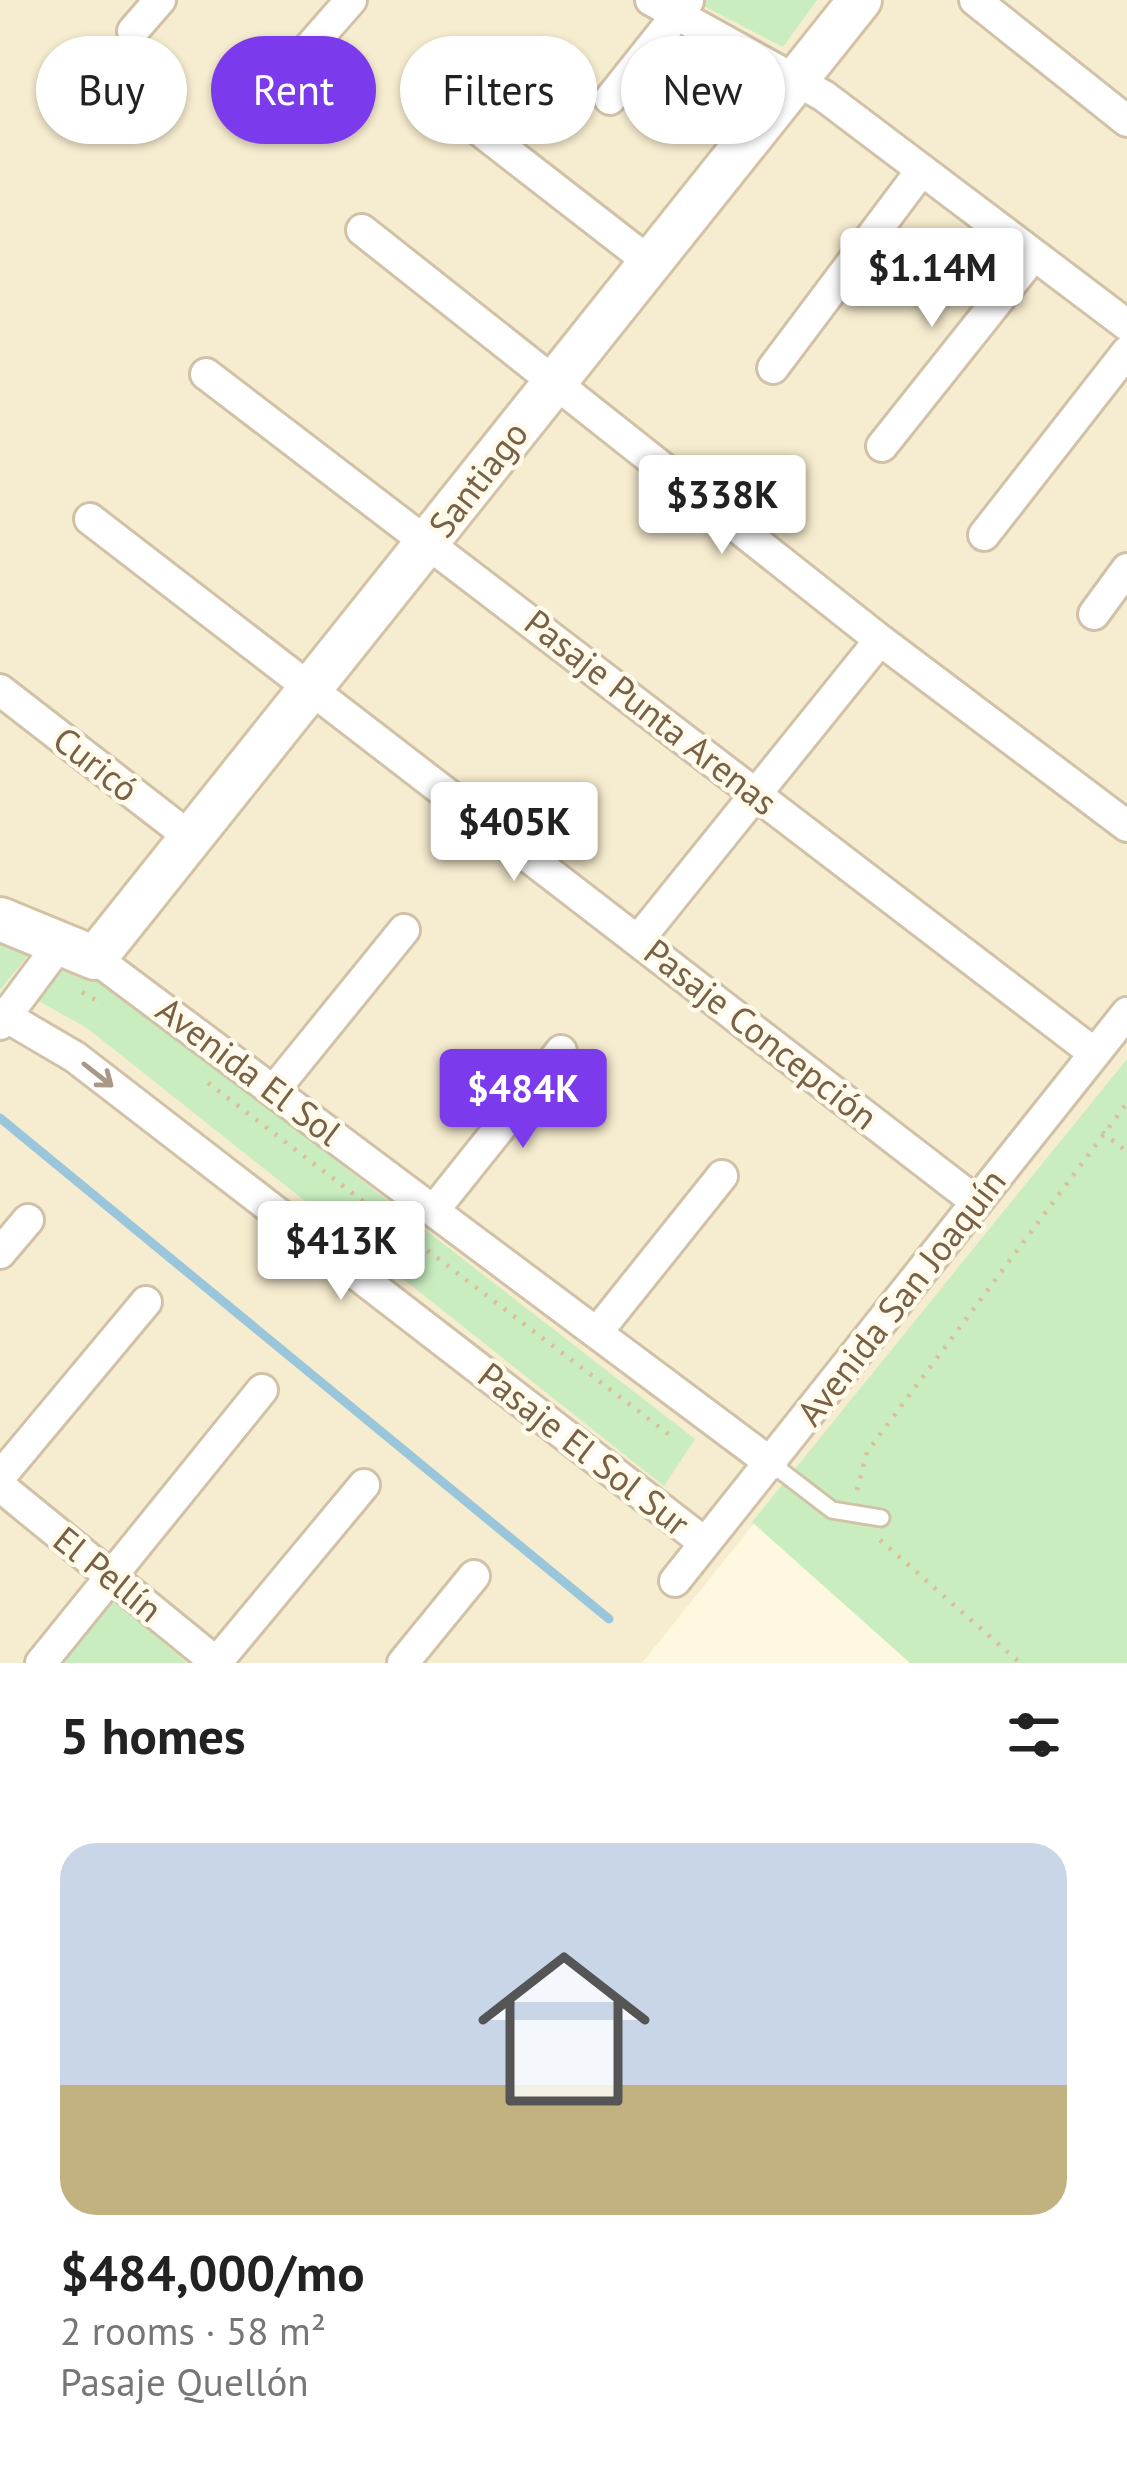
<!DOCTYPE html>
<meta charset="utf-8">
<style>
body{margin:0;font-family:"PT Sans",sans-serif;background:#f6f6f6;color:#222;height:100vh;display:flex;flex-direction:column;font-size:45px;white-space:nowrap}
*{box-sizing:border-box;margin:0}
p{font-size:39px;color:#767676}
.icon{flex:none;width:66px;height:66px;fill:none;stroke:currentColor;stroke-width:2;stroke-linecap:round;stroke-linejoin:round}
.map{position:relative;height:1663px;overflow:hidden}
.panel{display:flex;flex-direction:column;background:#fff;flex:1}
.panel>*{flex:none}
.guide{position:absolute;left:36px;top:36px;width:1056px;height:108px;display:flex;gap:24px}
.price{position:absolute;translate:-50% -102px;padding:0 27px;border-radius:12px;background:#fff;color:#222;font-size:39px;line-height:78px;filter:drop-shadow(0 3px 6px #0008)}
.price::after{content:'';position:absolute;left:50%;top:72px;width:36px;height:27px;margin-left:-18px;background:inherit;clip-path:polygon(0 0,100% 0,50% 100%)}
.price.selected{background:#7c3aed;color:#fff}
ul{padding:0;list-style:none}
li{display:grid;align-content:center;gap:24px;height:636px;padding:0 60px}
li+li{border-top:3px solid #e0e0e0}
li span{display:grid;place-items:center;height:372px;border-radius:36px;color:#555}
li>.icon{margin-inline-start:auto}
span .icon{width:216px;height:216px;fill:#fffc;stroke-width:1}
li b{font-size:51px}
h2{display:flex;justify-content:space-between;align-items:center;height:144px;padding:0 60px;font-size:51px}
.pill{padding:0 42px;border-radius:54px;background:#fff;box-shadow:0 3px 9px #0004;font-size:42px;line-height:108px}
.pill.selected{background:#7c3aed;color:#fff}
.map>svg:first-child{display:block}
.residential{fill:#f6eccf}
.green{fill:#c9edbf}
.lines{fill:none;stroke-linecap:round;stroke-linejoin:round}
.stream{stroke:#9ac6dc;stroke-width:9}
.lane-casing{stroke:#d0c1a7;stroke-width:21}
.street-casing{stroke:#d0c1a7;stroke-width:36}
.secondary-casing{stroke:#d4c2a4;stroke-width:48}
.path{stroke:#dbbf9a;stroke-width:4.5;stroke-dasharray:3 9;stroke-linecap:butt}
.lane{stroke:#fff;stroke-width:15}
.street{stroke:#fff;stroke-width:30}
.secondary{stroke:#fff;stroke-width:42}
.oneway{stroke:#a79887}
.labels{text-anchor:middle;stroke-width:9;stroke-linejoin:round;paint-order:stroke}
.street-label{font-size:36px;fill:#786146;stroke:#fffaea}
</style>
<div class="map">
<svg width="1127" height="1663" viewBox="0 0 1127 1663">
<rect width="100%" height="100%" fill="#fef8e1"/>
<path class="residential" d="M0,0H1127V1059L642,1663H0Z"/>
<path class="green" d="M692,0H817L783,47Z
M0,941L33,949L0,990Z
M61,961L116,990L695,1439L664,1486L87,1028L33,998Z
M1127,1059V1663H910L752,1522Z
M100,1588L187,1663H40Z"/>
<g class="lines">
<path class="stream" d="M0,1118L609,1619"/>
<defs>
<path id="lane" d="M772,1464L832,1510L881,1518"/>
<path id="street" d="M651,0L824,96L1127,325
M975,0L1127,121
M133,31L160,0
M274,88L351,0
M610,99L688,1
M455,111L652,264
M362,230L880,640L1127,826
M773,368L921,171
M206,374L1094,1053
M882,446L1034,255
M90,519L974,1200
M984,535L1127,352
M1094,614L1127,569
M0,690L191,838
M639,939L880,640
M95,958L772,1464
M0,1013L75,1057L705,1543
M0,1024L62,941
M275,1089L404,930
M434,1210L561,1051
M0,1253L28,1220
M598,1331L722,1176
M0,1477L146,1302
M0,1486L217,1663
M675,1581L1127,1013
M41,1663L262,1390
M216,1663L364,1485
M403,1663L474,1576"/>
<path id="secondary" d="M0,919L95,958L860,0"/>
</defs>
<use href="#lane" class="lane-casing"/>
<use href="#street" class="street-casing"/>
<use href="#secondary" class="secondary-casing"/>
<path class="path" d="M82,992L103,1004
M208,1083L671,1436
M1102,1132L1127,1152
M857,1490L867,1452L1127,1103
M880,1540L1020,1663"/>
<use href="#lane" class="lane"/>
<use href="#street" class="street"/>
<use href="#secondary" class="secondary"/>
</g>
<defs><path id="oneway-shaft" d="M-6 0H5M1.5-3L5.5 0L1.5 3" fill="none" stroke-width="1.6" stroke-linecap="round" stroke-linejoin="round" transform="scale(3)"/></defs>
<use class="oneway" href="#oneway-shaft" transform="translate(98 1075) rotate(38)"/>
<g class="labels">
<g class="street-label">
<text transform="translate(478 479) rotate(-52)" y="13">Santiago</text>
<text transform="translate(651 712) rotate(38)" y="13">Pasaje Punta Arenas</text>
<text transform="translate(96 764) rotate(38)" y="13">Curicó</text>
<text transform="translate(761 1034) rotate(38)" y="13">Pasaje Concepción</text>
<text transform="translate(249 1071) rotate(37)" y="13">Avenida El Sol</text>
<text transform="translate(901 1297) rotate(-52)" y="13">Avenida San Joaquín</text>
<text transform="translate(584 1449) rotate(38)" y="13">Pasaje El Sol Sur</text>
<text transform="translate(108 1574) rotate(39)" y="13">El Pellín</text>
</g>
</g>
</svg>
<b class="price" style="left:932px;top:330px">$1.14M</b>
<b class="price" style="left:722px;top:557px">$338K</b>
<b class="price" style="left:514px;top:884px">$405K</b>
<b class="price selected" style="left:523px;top:1151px">$484K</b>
<b class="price" style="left:341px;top:1303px">$413K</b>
<div class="guide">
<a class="pill">Buy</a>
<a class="pill selected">Rent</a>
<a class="pill">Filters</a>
<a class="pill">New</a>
</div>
</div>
<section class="panel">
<h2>5 homes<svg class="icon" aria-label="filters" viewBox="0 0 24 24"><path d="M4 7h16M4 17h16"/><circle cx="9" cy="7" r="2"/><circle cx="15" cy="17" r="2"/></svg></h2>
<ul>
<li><span style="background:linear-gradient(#c9d6e8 65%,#c2b280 0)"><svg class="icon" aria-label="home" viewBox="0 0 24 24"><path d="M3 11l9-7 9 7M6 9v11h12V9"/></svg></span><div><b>$484,000/mo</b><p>2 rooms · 58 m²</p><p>Pasaje Quellón</p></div></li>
</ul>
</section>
